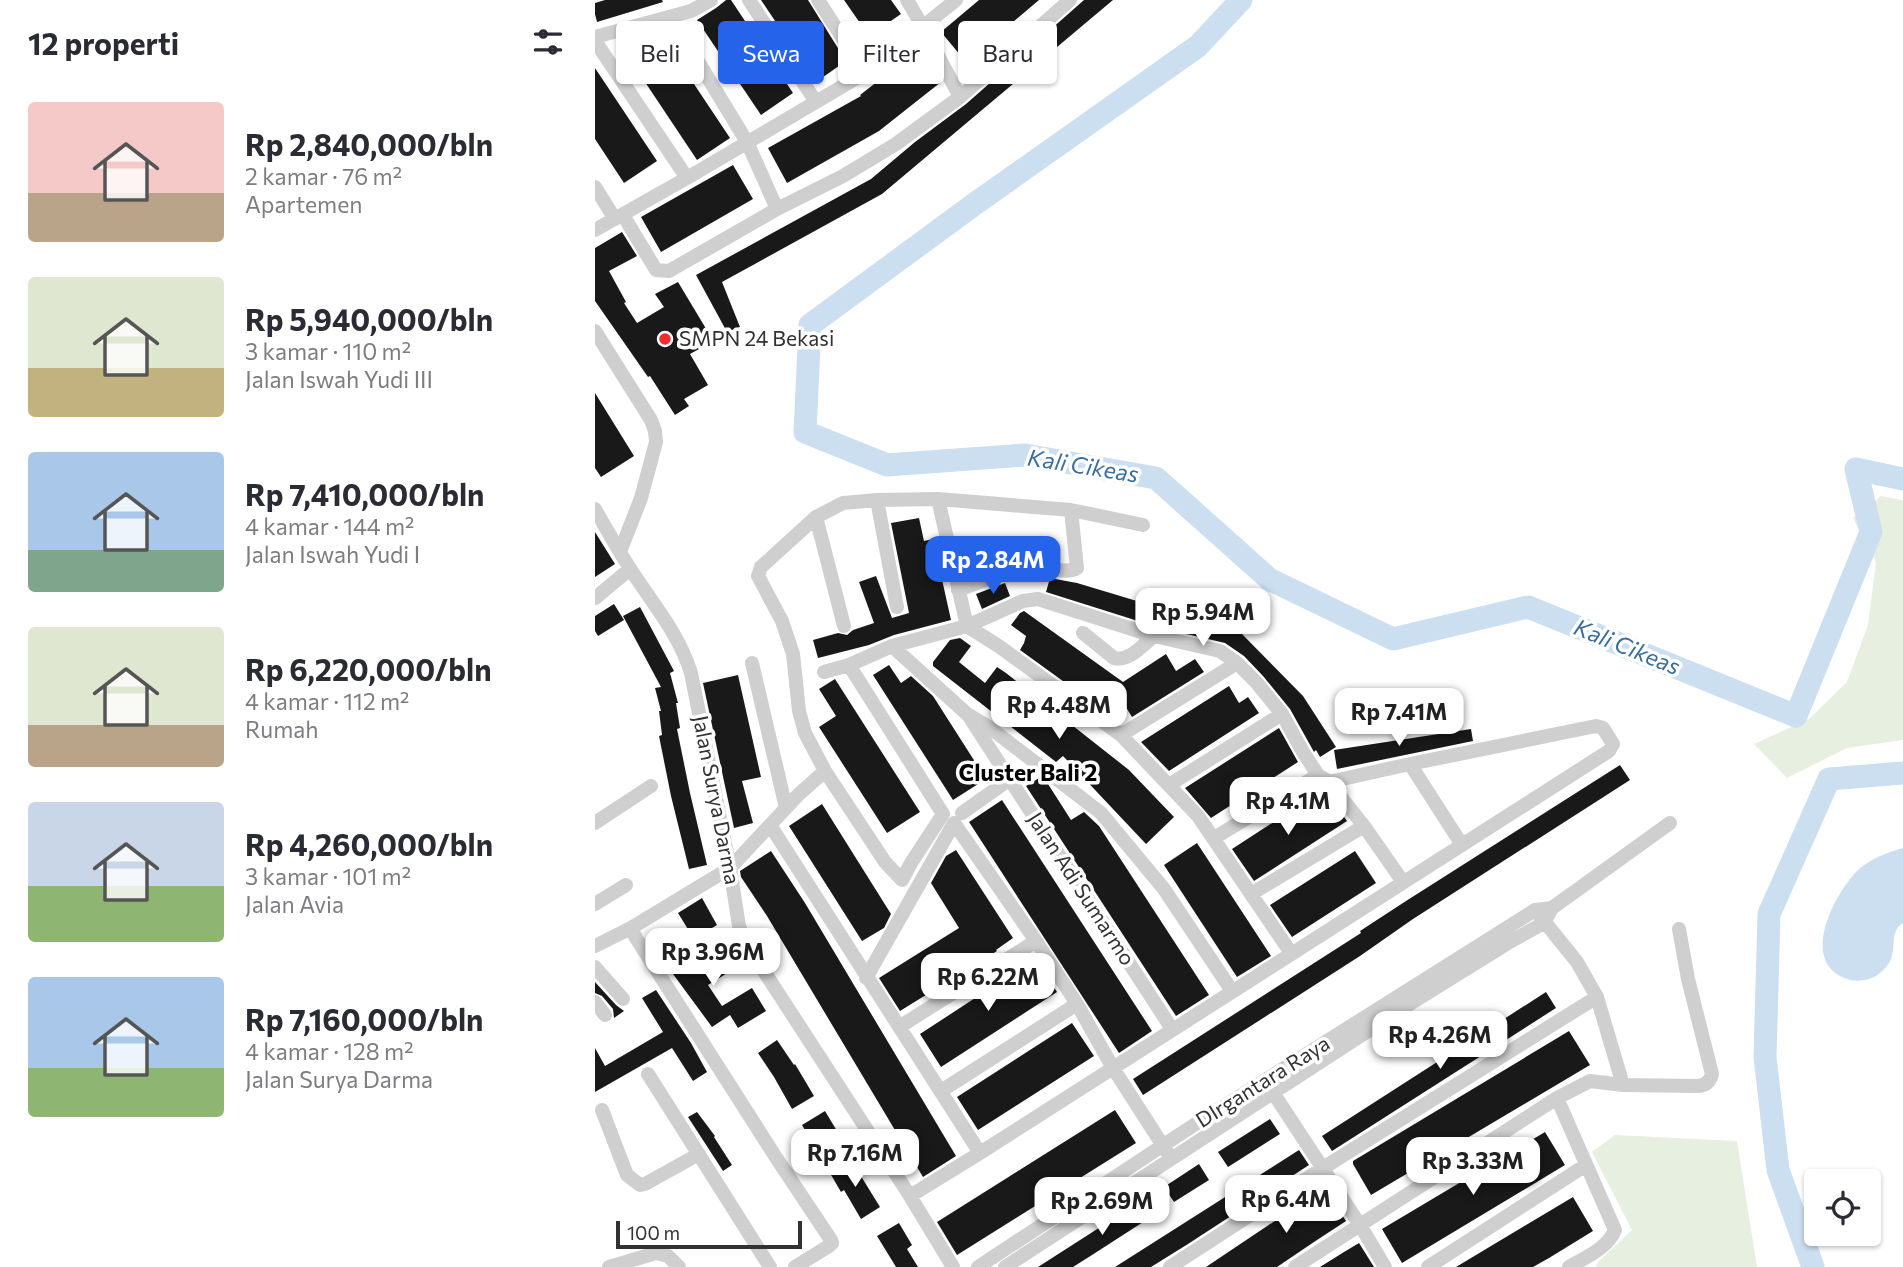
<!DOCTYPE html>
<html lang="id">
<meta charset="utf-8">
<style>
body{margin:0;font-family:Commissioner,sans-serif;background:#f7f7f7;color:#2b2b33;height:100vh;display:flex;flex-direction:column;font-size:26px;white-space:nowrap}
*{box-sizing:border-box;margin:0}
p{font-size:23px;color:#7c7c81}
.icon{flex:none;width:38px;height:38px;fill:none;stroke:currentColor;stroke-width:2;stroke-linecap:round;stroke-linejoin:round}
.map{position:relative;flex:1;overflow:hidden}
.sheet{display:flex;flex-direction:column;background:#fff;width:595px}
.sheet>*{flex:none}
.guide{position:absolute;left:21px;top:21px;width:665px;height:63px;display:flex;gap:14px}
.buttons{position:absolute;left:1209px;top:1169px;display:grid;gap:14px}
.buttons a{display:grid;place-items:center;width:77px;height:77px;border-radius:7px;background:#fff;box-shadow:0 2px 5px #0004;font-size:35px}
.scale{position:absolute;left:21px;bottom:18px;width:186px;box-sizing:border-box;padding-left:7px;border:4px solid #323232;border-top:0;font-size:19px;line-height:24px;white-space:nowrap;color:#323232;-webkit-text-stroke:5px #fff;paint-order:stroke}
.price{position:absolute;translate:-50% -60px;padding:0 16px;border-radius:14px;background:#fff;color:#222;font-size:23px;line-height:46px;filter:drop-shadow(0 2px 4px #0008)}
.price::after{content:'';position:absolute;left:50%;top:42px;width:21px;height:16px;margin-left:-10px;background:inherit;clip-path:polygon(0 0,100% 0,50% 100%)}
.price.active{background:#2563eb;color:#fff}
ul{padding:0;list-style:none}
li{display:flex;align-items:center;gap:21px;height:175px;padding:0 28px}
li span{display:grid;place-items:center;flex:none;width:196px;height:140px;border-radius:7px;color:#555}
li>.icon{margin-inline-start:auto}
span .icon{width:84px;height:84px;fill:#fffc;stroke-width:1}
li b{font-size:30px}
h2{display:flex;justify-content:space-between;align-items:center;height:84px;padding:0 28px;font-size:30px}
.tag{padding:0 24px;border-radius:7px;background:#fff;box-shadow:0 2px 5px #0004;font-size:24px;line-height:63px}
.tag.active{background:#2563eb;color:#fff}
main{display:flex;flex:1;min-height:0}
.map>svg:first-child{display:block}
.green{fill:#e7efe0}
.water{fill:#cbdff0}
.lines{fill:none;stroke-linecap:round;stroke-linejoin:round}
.river{stroke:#cbdff0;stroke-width:23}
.building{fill:#191919}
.minor{stroke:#cfcfcf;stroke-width:14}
.poi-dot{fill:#f12d2c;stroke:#fff;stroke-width:2.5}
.labels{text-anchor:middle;stroke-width:7;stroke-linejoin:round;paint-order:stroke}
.poi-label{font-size:21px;fill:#323232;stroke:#fff;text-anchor:start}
.street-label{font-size:21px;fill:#323232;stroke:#fff}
.water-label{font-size:23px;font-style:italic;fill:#396d9b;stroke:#fff}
.neighbourhood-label{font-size:23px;font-weight:bold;fill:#000;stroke:#fff}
</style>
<main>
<section class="sheet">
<h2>12 properti<svg class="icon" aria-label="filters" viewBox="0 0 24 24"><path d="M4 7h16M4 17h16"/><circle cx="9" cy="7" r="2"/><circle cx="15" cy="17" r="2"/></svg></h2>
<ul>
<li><span style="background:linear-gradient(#f6c9c9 65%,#b9a48a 0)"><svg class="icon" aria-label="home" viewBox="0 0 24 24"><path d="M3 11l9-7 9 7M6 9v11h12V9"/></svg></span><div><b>Rp 2,840,000/bln</b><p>2 kamar · 76 m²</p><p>Apartemen</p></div></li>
<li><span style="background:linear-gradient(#dfe7d0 65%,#c2b280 0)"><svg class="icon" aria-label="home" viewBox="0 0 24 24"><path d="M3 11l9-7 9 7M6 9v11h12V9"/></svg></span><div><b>Rp 5,940,000/bln</b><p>3 kamar · 110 m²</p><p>Jalan Iswah Yudi III</p></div></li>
<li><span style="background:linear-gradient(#a9c7e8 70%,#7fa58c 0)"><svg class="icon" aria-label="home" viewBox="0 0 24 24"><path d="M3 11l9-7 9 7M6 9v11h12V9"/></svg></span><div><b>Rp 7,410,000/bln</b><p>4 kamar · 144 m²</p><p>Jalan Iswah Yudi I</p></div></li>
<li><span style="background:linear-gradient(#dfe7d0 70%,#b9a48a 0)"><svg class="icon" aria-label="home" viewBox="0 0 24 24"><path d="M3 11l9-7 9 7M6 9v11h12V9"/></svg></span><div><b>Rp 6,220,000/bln</b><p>4 kamar · 112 m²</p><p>Rumah</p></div></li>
<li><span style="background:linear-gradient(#c9d6e8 60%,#8fb573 0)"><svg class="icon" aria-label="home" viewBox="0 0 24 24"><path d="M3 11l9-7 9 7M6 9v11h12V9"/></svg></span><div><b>Rp 4,260,000/bln</b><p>3 kamar · 101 m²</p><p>Jalan Avia</p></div></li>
<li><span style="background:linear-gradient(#a9c7e8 65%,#8fb573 0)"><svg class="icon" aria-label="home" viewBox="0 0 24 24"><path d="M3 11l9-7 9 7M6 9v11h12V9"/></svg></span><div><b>Rp 7,160,000/bln</b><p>4 kamar · 128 m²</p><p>Jalan Surya Darma</p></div></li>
</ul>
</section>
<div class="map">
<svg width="1308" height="1267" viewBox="0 0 1308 1267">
<rect width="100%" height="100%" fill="#fff"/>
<path class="green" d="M1286,496L1308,500V740L1252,748L1192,778L1159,744L1214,719L1252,682L1273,625L1281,562L1258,518Z
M1020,1135L1142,1141L1162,1267H1001L1003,1262L1037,1230L997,1152Z"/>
<path class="water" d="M1308,848V923C1290,934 1308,956 1285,973C1277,980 1264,982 1255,980C1203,965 1237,898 1261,872C1274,859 1291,853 1308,848Z"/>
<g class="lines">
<path class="river" d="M646,0L603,46L381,203L215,325L210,432L292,465L430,455L561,478L674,579L798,639L933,607L1201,716L1276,532L1261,469L1308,479
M1218,1267L1183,1170L1170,1057L1174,914L1234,779L1308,773"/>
</g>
<path class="building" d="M10,0H67L68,2L2,22L0,14V3Z
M131,0H136L198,93L166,115L102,20L121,8Z
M166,0H213L251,61L221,82Z
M249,0H296L306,14L274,36Z
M384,0H444L371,62L346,32Z
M489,0H518L287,194L127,282L145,327L132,332L101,275L276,179L320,142L371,104Z
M71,42L135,138L102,160L38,64Z
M323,50L346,82L284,131L192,183L173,148L266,96L265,95Z
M0,68L62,161L29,183L0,139Z
M138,165L158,199L66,252L46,217Z
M27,232L42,256L14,271L31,302L29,303L42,323L69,307L60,294L83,282L116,337L110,339L113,344L95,354L113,385L89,399L94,406L80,415L55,376L53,377L0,301V248Z
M0,393L39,456L6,477L0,468Z
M324,518L329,541L338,539L356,620L299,635L274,645L223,658L218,640L243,633L252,635L258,630L279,623L264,582L281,576L297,618L314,613L296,523Z
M0,532L20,564L0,577Z
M380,537L382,547L403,542L408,560L369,570L362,541Z
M455,578L482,583L645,632L708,696L741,747L725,757L721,750L719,752L695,709L668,676L649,656L630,643L562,627L451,592Z
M410,583L415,596L387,609L381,594Z
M19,604L29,620L3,636L0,631V616Z
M45,607L79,671L75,673L83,703H81L85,728L82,729L95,793L112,865L94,869L76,796L64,736L67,735L64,711H66L60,688L66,687L28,616Z
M429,611L528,682L571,654L581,671L600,659L609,672L537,717L529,704L519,718L425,650L429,643L431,636L416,625L425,613Z
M365,638L376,646L364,662L390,683L402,667L411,673L534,770L579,817L551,844L468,756L461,762L338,666V662L355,640Z
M294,665L306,683L316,676L338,696L391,779L358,800L278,675Z
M143,675L166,777L147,781L158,823L139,828L108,683Z
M240,679L325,812L292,833L224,727L241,716L224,689Z
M634,686L644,703L653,697L664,713L574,771L546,742Z
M684,728L703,762L616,818L590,788Z
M876,729L878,741L742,769L739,750Z
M1025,765L1035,780L818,919L765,956L548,1095L538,1079L766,933L765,931L811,901Z
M444,778L453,784L476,820L489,812L504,826L614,995L581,1016L431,786Z
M722,794L733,811L741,806L752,821L659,881L637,849Z
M407,800L557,1031L524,1053L374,822Z
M227,804L296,914L289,928L267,941L194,826Z
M602,843L676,956L642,977L569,865Z
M361,850L418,938L401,950L402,951L305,1011L284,978L364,928L336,883L351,856Z
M176,851L210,903L361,1156L328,1177L172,916L146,877L145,871Z
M760,851L781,883L697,937L675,905Z
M107,898L122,925L99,939L83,913Z
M83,946L97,966L125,949L137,970L113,985L127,1006L157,988L171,1011L143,1028L135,1015L117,1027L78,974L80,972L68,956Z
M440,959L462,992L346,1067L325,1034Z
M0,982L21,1005L29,1011L19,1018L18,1009L7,996L0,993Z
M61,990L96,1043L112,1072L98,1081L77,1048L0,1092V1048L10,1066L68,1032L47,998Z
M951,992L961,1008L737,1151L727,1136Z
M477,1023L499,1056L383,1130L362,1097Z
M974,1031L995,1065L776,1195L758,1164V1161Z
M182,1040L199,1065L200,1064L219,1096L197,1109L179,1077L163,1053Z
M520,1110L541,1143L362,1255L342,1222Z
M230,1111L242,1131L219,1145L207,1125Z
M102,1112L120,1136L119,1137L137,1165L128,1171L93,1117Z
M675,1119L685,1134L633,1167L623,1152Z
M950,1132L970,1165L807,1263L787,1229Z
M704,1150L714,1165L593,1244L556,1267H520Z
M256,1160L285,1207L266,1219L249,1190L246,1192L235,1173Z
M604,1164L614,1180L579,1202L569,1187Z
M729,1188L751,1221L719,1242L682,1267H611Z
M978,1197L998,1231L954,1258L938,1267H861Z
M549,1199L559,1215L497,1255L478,1267H443Z
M304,1223L317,1245L312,1249L323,1267H301L282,1236Z
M764,1243L779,1267H725L749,1252Z"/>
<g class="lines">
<path class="minor" d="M154,0L221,102
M223,0L270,73
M312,0L328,27L365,97
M76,17L152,142L182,209
M0,37L96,11L116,0
M0,41L92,178
M0,187L20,219
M28,215L61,270L74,271L182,209L248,176L301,144L365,97L475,0
M0,230L92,178L270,73L361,0
M0,331L56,420L60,431L61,442L46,498L25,552
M343,499L372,626L405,647L526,735L603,816L696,953
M282,500L302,607
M0,509C12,530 23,550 36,570C58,604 84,634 96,673L135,868L144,926L150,942L315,1196L358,1267
M221,517L249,626
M548,525L476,510L343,499L282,500L248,503L221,517L166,567L163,576L187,621L198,654L204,711L210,733L230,771L290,862L307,880L316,863L348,814L254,665L297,646L372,626L428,601L443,599L559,636L625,651L642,663L661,682L687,714L708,752L723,775L734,782L769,826L808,882
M363,590C389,581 416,568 444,567C456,566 471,575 482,568L476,510
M0,598L35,569
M488,633L519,658C534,662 548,645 559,636
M297,646L372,714L394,727L506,813L569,889L637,991
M157,663L191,808
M229,672L254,665
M375,718L577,1029
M526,735L642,663
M815,764L867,845
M574,785L687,714
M367,813L415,779
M0,823L56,786
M175,825L385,1153
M619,838L723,775
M656,894L769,826
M0,904L31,885
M957,908L1075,823
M945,916L982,962L1002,997L1028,1085
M36,928L41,938L182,1159L236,1240L237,1243L234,1246L200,1267
M0,946L36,928L135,868L203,795L230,771
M0,967L28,999
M271,978L359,823L441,941L482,1004L518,1068L572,1152
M0,1002L10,1015
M304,1027L441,941
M53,1074L175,1267
M675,1088L765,1225L790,1267
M346,1091L482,1004
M962,1098L1020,1230C1012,1249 991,1257 974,1267
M7,1110L32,1175L45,1185L50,1184L104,1154
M315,1196L385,1153L1014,751L1018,744L1008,728L1001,726L815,764L734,782
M14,1267L61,1253L73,1256L84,1267
M383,1267L599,1125L940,910L957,908L949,923L913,943L813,1005L410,1267
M575,1267L728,1168L1002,997
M700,1267L962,1098L995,1081L1028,1085L1102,1086C1110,1086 1115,1082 1117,1074L1093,979L1084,929
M833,1267L991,1165"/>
</g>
<circle class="poi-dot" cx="70" cy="339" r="7"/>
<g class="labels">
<g class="poi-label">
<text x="84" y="346">SMPN 24 Bekasi</text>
</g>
<g class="street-label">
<text transform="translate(121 800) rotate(79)" y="7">Jalan Surya Darma</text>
<text transform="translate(486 889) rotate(57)" y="7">Jalan Adi Sumarmo</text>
<text transform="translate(668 1082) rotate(-32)" y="7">DIrgantara Raya</text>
</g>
<g class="water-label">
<text transform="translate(488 466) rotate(9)" y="8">Kali Cikeas</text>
<text transform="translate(1032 647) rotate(22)" y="8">Kali Cikeas</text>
</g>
<g class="neighbourhood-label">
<text x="433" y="781">Cluster Bali 2</text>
</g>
</g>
</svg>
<div class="buttons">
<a><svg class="icon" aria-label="locate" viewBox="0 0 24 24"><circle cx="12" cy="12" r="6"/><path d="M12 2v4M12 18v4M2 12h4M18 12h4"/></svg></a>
</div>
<div class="scale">100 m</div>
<b class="price active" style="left:398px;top:596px">Rp 2.84M</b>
<b class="price" style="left:608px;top:648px">Rp 5.94M</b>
<b class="price" style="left:464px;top:741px">Rp 4.48M</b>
<b class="price" style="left:804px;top:748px">Rp 7.41M</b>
<b class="price" style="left:693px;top:837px">Rp 4.1M</b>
<b class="price" style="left:118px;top:988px">Rp 3.96M</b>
<b class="price" style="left:393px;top:1013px">Rp 6.22M</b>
<b class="price" style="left:845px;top:1071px">Rp 4.26M</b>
<b class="price" style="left:260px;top:1189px">Rp 7.16M</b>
<b class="price" style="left:878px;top:1197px">Rp 3.33M</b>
<b class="price" style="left:691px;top:1235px">Rp 6.4M</b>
<b class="price" style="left:507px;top:1237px">Rp 2.69M</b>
<div class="guide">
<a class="tag">Beli</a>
<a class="tag active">Sewa</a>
<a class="tag">Filter</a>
<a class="tag">Baru</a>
</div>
</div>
</main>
